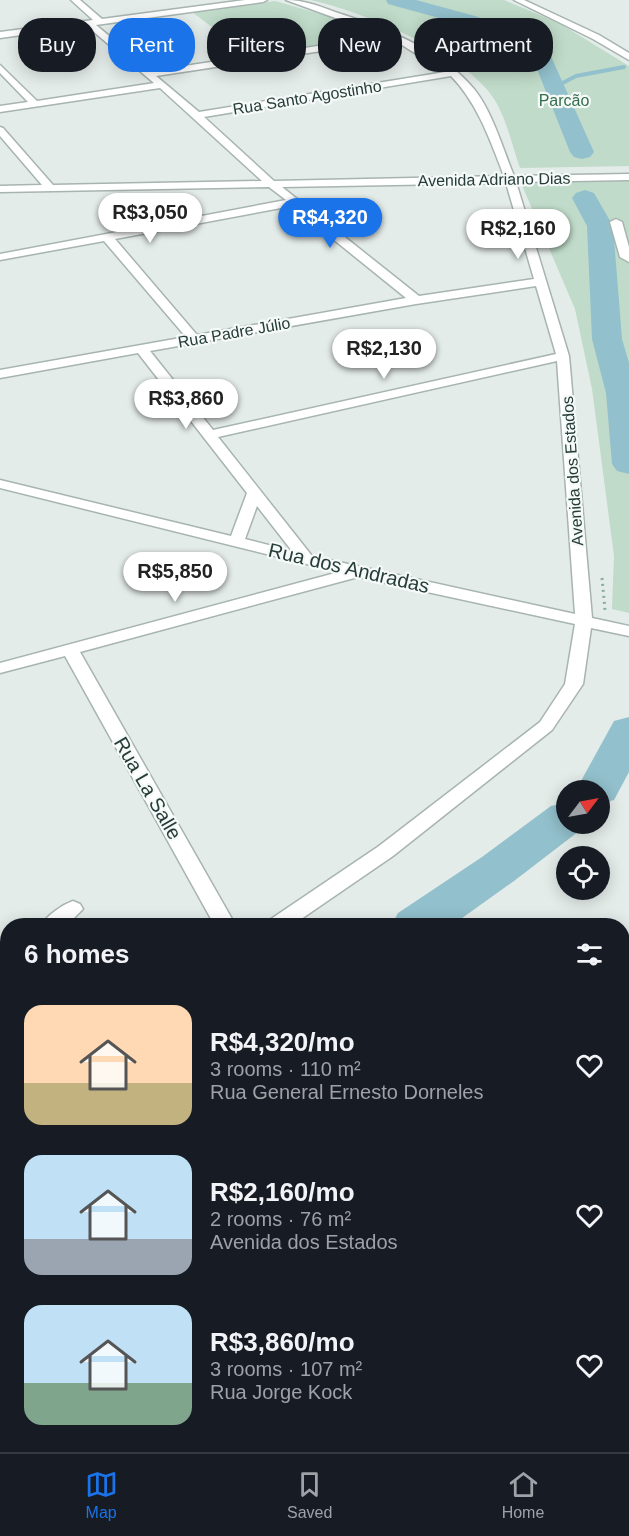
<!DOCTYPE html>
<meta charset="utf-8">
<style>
body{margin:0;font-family:Helvetica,sans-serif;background:#20242c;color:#f1f3f6;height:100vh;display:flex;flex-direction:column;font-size:22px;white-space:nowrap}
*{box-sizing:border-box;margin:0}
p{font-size:20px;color:#9ea1a6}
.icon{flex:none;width:33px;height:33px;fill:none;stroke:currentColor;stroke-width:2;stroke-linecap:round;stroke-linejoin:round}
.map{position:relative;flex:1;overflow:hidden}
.panel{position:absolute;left:0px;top:918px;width:630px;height:534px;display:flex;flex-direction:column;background:#171b24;border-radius:24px 24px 0 0;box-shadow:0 3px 15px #0003}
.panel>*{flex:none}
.guide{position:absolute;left:18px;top:18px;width:594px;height:54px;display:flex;gap:12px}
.needle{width:39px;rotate:58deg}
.controls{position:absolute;left:556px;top:780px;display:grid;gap:12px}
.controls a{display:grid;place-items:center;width:54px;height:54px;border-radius:50%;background:#171b24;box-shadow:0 3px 15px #0003;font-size:30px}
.price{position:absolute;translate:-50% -51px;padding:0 14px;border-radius:21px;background:#fff;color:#222;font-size:20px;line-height:39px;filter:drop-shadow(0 2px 3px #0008)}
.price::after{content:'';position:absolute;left:50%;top:36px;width:18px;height:14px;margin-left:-9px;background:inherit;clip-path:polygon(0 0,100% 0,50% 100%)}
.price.current{background:#1a73e8;color:#fff}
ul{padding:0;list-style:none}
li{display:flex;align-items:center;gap:18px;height:150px;padding:0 24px}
li span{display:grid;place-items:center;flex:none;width:168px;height:120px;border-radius:18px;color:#555}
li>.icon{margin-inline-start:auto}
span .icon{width:72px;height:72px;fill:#fffc;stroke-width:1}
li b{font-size:26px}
h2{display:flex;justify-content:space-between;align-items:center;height:72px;padding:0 24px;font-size:26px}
.pill{padding:0 21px;border-radius:24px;background:#171b24;box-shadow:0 3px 15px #0003;font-size:21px;line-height:54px}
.pill.current{background:#1a73e8;color:#fff}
.dock{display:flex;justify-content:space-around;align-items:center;height:84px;border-top:2px solid #363941;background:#171b24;font-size:16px;color:#9ea1a6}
.dock a{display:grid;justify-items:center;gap:3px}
.dock .current{color:#1a73e8}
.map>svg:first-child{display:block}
.green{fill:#c0dbc9}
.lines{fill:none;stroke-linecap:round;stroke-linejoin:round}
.stream{stroke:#92c0cc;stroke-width:4}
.river{fill:#92c0cc;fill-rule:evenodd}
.minor-casing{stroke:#a7b4b0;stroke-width:3}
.path{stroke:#88ada3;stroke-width:3;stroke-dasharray:2 4;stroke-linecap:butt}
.minor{fill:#fff;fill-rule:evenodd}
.labels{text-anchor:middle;stroke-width:4.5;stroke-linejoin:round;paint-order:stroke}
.far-street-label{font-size:16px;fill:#253c38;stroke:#f5f9f7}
.far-park-label{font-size:16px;fill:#336f4e;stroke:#f5f9f7}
.street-label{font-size:20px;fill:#253c38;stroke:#f5f9f7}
</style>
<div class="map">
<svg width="629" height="1452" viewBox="0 0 629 1452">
<rect width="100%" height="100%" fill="#e4ece9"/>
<path class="green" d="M310,0H504L559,23L629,66V166L520,168C513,148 506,117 494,99C466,54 362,11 310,0Z
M275,1L331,17L376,36L249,55L192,12Z
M629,181V613L612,609L614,556L592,389L575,309L521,183Z
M7,1248L8,1444L211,1445L201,1452H0V1253Z"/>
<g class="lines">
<path class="stream" d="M555,87L576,76L624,67"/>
<path class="river" d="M386,0H416L475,16L521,33L549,52L594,152L590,157L582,159L574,157L570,152L533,59L507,41L461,24L388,4Z
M585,190L594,193L613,226L622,339L629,363V474L617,471L612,464L606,393L592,339L587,226L572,198L576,193Z
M629,717V772L614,800L600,804V790H576L614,721Z
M567,802V824H586L583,828L514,881L451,926H391L398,913L482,857L551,806Z
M8,1172V1223L0,1226V1175Z"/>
<defs>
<path id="minor" d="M71,0H80L102,19L245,0H267L263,2L96,25L151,71L385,36L286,0C303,0 319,6 335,12C382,27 441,49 474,89C492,111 503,149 514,176L629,174V180L516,182L569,356L592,618L629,626V636L591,628L583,684L552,730L393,856L291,926H265L268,921L379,846L540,722L565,684L575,624L358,577L80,652L236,926H215L65,656L0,673V663L339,572L0,488V480L231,536L247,493L138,353L0,378V370L186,337L104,241L0,260V254L286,200L269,187L0,192V186L42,185L0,136V127L3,128L53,185L262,181L160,88L0,112V106L28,102L0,73V65L37,101L154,83L87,26L0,38V32L93,20ZM394,40L445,72L199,112L156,76ZM451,76C478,104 490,140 504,176L274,181L204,117ZM506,183L534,279L419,296L282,187ZM292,206L406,298L197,335L115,239ZM536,286L556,354L213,430L150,351L416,304ZM557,361L575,614L312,556L218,437ZM257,506L292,551L245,539Z
M514,0H524L599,35L629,53V60L593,39Z
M616,219L622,222L629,247V262L620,257L610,222Z
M73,901L80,904L83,909L66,926H41C47,915 62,905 73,901Z
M8,949V969L0,971V952Z
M8,1083V1103L0,1106V1085Z
M629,1097V1121L622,1124V1100Z
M256,1444H290L287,1452H253Z"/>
</defs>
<use href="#minor" class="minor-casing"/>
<path class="path" d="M602,578L605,610"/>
<use href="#minor" class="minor"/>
</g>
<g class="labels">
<g class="far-street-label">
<text transform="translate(307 97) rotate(-9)" y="6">Rua Santo Agostinho</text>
<text transform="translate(494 179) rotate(-1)" y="6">Avenida Adriano Dias</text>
<text transform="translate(234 332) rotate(-10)" y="6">Rua Padre Júlio</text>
<text transform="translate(572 471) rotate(-94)" y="6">Avenida dos Estados</text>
</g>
<g class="far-park-label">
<text x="564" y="106">Parcão</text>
</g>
<g class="street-label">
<text transform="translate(349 568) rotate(13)" y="7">Rua dos Andradas</text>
<text transform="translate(148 788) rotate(60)" y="7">Rua La Salle</text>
</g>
</g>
</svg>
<div class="controls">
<a><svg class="needle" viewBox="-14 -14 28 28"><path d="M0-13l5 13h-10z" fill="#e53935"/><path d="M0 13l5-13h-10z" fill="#9ea1a6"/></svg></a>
<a><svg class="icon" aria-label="locate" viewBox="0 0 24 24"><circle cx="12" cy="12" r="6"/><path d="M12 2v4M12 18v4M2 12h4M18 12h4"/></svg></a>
</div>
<b class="price" style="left:150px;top:244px">R$3,050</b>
<b class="price current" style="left:330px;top:249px">R$4,320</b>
<b class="price" style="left:518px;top:260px">R$2,160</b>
<b class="price" style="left:384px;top:380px">R$2,130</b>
<b class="price" style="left:186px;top:430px">R$3,860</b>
<b class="price" style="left:175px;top:603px">R$5,850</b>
<div class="guide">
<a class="pill">Buy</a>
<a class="pill current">Rent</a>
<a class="pill">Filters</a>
<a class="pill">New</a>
<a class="pill">Apartment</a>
</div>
<section class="panel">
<h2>6 homes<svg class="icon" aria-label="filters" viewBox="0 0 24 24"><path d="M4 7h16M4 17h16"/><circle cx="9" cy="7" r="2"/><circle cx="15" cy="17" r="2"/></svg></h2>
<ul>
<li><span style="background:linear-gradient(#ffd9b3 65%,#c2b280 0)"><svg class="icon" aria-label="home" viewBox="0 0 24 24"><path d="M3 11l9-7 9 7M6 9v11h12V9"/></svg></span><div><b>R$4,320/mo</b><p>3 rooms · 110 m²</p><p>Rua General Ernesto Dorneles</p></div><svg class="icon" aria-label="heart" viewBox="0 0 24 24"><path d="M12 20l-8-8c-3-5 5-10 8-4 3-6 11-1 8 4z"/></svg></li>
<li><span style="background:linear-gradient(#bfe0f5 70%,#9aa5b1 0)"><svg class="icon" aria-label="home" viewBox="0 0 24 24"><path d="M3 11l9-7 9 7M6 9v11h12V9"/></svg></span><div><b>R$2,160/mo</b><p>2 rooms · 76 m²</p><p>Avenida dos Estados</p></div><svg class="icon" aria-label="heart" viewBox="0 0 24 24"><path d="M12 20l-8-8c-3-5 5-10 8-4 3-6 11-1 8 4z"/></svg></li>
<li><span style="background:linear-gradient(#bfe0f5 65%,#7fa58c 0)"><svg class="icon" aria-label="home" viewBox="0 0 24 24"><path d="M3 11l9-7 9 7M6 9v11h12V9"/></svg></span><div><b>R$3,860/mo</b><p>3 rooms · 107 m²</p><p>Rua Jorge Kock</p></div><svg class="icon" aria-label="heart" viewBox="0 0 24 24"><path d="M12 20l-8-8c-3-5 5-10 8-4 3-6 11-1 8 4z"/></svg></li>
</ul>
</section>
</div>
<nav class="dock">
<a class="current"><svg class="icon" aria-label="map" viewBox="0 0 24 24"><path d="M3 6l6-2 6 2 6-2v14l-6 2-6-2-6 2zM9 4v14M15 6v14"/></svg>Map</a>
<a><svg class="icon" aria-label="saved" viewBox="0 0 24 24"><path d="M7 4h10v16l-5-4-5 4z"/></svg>Saved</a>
<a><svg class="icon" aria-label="home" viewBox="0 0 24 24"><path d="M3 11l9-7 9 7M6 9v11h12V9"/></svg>Home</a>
</nav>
